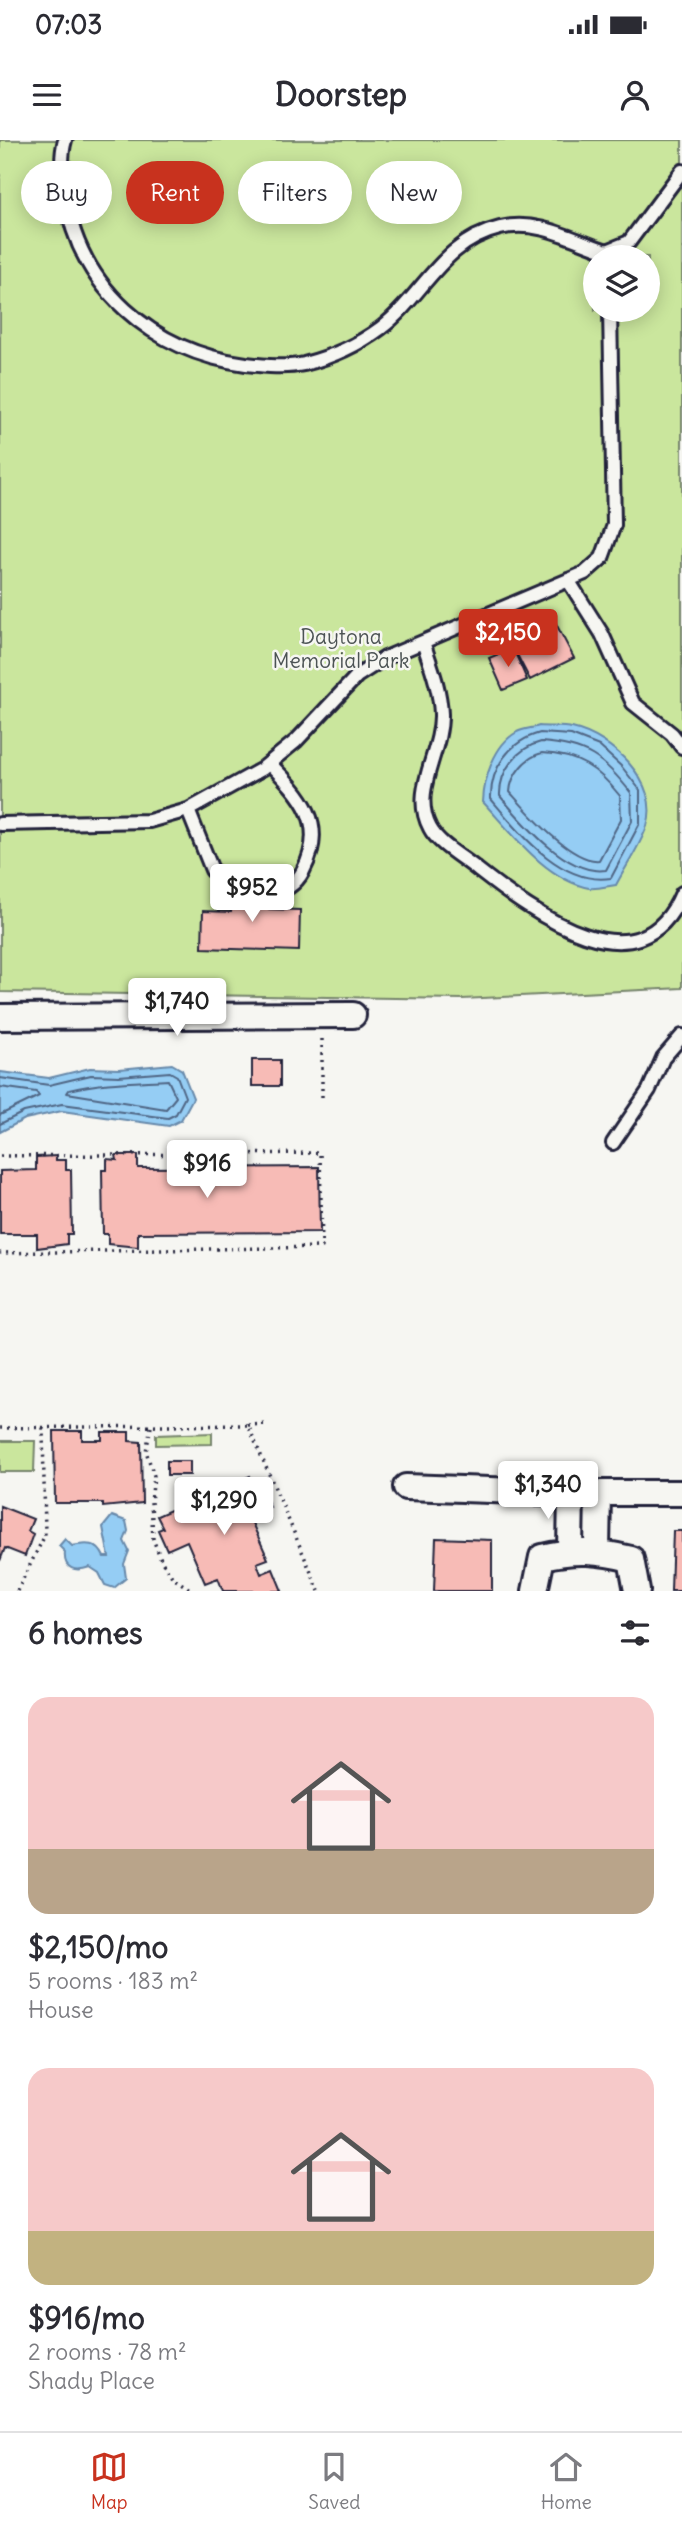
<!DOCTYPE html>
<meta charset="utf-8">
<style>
body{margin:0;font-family:Delius,sans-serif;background:#f7f7f7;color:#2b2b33;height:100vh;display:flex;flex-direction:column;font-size:26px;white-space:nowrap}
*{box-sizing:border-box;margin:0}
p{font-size:23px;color:#7c7c81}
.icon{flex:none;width:38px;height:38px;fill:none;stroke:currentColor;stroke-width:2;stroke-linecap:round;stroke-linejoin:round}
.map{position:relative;height:1451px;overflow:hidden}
.sheet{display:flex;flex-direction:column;background:#fff;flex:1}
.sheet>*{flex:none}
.top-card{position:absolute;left:21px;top:21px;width:640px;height:63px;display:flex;gap:14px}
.buttons{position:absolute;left:583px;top:105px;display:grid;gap:14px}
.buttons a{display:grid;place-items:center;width:77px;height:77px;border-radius:50%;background:#fff;box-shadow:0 4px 18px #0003;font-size:35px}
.price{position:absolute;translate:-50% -60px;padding:0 16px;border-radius:7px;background:#fff;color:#222;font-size:23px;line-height:46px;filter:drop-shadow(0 2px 4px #0008)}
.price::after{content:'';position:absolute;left:50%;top:42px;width:21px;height:16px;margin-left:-10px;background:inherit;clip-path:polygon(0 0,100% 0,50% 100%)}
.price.active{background:#c8321e;color:#fff}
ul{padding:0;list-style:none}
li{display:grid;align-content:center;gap:14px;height:371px;padding:0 28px}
li span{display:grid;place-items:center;height:217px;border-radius:21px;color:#555}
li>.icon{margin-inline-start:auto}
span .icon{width:126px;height:126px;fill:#fffc;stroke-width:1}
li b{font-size:30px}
h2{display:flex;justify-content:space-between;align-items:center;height:84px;padding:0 28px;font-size:30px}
.tag{padding:0 24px;border-radius:32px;background:#fff;box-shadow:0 4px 18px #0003;font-size:24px;line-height:63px}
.tag.active{background:#c8321e;color:#fff}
.status{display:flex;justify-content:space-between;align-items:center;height:49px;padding:0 35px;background:#fff;direction:ltr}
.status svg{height:19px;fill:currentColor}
header{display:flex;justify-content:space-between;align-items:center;height:91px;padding:0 28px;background:#fff;font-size:32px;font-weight:800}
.tabs{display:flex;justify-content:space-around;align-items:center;height:98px;border-top:2px solid #e1e1e2;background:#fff;font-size:19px;color:#7c7c81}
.tabs a{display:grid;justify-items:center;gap:4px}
.tabs .active{color:#c8321e}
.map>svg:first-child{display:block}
.green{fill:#cae69d;stroke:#76846c;stroke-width:2;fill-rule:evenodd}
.water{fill:#95cdf4;stroke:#6789aa;stroke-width:2}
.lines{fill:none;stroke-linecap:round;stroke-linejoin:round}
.shore{stroke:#506685;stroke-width:2}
.building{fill:#f7bbb6;stroke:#22223b;stroke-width:2}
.service-casing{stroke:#22223b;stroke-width:18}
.minor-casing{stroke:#22223b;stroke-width:30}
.path{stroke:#22223b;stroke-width:3.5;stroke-dasharray:2 5;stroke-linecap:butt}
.service{stroke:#f6f6f2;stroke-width:12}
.minor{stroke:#f6f6f2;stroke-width:24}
.labels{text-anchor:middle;stroke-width:5;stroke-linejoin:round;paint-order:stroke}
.park-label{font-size:21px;fill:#4c5354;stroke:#f6f6f2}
</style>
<div class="status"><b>07:03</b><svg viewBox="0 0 49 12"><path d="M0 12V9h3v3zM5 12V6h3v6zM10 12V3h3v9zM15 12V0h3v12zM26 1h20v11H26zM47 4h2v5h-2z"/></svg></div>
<header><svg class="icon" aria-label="menu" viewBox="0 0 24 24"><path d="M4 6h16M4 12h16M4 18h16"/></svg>Doorstep<svg class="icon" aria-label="person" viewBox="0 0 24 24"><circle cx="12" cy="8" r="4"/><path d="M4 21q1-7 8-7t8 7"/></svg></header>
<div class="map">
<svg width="682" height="1451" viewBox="0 0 682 1451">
<rect width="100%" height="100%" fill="#f6f6f2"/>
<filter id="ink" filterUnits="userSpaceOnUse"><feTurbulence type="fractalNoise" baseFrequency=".0143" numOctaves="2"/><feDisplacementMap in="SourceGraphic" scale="14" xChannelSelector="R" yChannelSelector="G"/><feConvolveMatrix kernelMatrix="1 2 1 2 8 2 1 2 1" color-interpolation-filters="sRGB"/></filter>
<g filter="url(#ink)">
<path class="green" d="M0,0H682V848L462,859L0,852ZM595,117H648V170H595Z
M212,1293V1304L156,1305V1295Z
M0,1301H35L34,1332H0Z"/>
<path class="water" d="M539,586C550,587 562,586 572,588C612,597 661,643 647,686C640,706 626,726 616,745C608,746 597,749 589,748C545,739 511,692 483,662C484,638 494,605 517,592C523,589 533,588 539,586Z
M172,924L182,930L193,958L181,980L169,986L62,971L25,979L0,992V932L49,938L90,928L119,929Z
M112,1376L126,1381L128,1391L124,1401L129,1411L124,1424L126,1438L114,1448L105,1445L99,1433L90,1427C76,1432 63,1430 65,1412L59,1406L65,1399L72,1406C87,1403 97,1402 104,1417H109L103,1387Z"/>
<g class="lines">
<path class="shore" d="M540,593L571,595L599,606L622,627L640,650V683L611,738C561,746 520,693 491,659C490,628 510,601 540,593Z
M541,602C586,605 604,618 631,653L632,681L606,730C567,736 523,683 500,656C499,631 517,608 541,602Z
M542,613C578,615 598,628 620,656L621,679L599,720C571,723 528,672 510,652C511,634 526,617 542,613Z
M0,938L49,945L91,935L119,936L170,932L177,936L185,957L176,974L168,978L62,964L24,972L0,984
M168,940L176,957L166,969L67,953L69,950C101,942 135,942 168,940Z
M0,947L36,952L39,956L0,975"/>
</g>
<path class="building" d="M554,480L574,518L530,540L510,501Z
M513,508L527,540L503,550L489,518Z
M232,746L269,747V769L300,770L299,811L202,808L203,771L231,772Z
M252,920H280V946H252Z
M116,1015H138V1028L319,1027L320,1092L138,1093V1107L108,1104V1094H103L102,1030H107V1019L117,1020Z
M56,1016V1020H66V1030H71L72,1094H67V1104L37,1108V1094H0V1031L36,1030V1017Z
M54,1291H82V1300H102V1292H129V1301L141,1302L142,1363L103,1367V1363H55Z
M167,1321H190V1335H167Z
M250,1336L255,1349L261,1346L270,1367L249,1376L268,1419L257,1423L261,1434L273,1429L282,1451H223L218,1438L205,1443L187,1401L167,1410L158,1390L163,1388L157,1376L198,1358L203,1370L215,1365L210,1353Z
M0,1366L33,1379L28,1391L33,1394L25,1416L5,1408L0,1421Z
M673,1391H682V1451H671Z
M436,1398L492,1400V1451H434Z"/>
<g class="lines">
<defs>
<path id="service" d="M65,0C60,17 62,36 65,53C78,148 153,212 246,224C265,226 286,228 304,224C332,217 358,205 381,188C424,155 441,102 500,88C539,79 572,100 607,111L629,102L682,31
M568,440L602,494L633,563L672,594L682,607
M423,502C431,526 440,549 441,574C442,613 410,651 430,688C438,704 464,718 478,730C533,773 640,853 682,753
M269,623C302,656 328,684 303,731C296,744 284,752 269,754
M188,670L212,730L232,754
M0,684L149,681L188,670L262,629L296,601L357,536L385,518L585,433L602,418L614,385L610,170
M613,1003L649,950L663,918L682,896"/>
<path id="minor" d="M0,877L353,875
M406,1347L571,1353H682
M570,1410L571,1353
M597,1410L598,1353
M535,1451L542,1417C575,1409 599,1411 631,1419L637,1451"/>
</defs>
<use href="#service" class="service-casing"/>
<use href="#minor" class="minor-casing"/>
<path class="path" d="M322,899V962
M0,1016L320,1013L322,1107L0,1113
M248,1285L267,1284
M151,1287L146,1311L154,1336L151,1362L153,1399L162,1422L173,1438L193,1451
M0,1288L248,1285L319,1451
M17,1451L45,1395L43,1287"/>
<use href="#service" class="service"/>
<use href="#minor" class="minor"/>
</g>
</g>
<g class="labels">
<g class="park-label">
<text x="341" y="504">Daytona<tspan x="341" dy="24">Memorial Park</tspan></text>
</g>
</g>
</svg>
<div class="buttons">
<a><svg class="icon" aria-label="layers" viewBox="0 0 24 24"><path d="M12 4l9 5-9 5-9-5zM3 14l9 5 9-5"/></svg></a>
</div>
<b class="price active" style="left:508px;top:529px">$2,150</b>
<b class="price" style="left:252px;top:784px">$952</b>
<b class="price" style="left:177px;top:898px">$1,740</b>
<b class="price" style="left:207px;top:1060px">$916</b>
<b class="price" style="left:548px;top:1381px">$1,340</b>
<b class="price" style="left:224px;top:1397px">$1,290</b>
<div class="top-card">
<a class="tag">Buy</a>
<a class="tag active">Rent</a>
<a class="tag">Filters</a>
<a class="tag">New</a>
</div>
</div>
<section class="sheet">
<h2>6 homes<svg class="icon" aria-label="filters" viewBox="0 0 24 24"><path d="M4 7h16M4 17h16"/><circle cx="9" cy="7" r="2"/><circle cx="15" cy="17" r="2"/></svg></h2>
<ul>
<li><span style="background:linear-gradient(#f6c9c9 70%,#b9a48a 0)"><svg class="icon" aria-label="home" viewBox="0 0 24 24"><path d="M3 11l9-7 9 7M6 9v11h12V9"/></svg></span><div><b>$2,150/mo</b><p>5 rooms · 183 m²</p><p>House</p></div></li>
<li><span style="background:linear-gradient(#f6c9c9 75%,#c2b280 0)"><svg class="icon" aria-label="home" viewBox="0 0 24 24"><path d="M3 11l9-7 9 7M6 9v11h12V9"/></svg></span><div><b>$916/mo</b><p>2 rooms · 78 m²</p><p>Shady Place</p></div></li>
</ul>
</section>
<nav class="tabs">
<a class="active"><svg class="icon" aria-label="map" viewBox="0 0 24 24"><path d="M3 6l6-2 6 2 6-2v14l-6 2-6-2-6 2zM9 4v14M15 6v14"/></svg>Map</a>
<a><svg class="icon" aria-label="saved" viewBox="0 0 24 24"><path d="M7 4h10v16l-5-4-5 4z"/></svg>Saved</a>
<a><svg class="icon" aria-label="home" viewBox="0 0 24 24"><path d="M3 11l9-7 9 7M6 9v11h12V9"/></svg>Home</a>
</nav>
